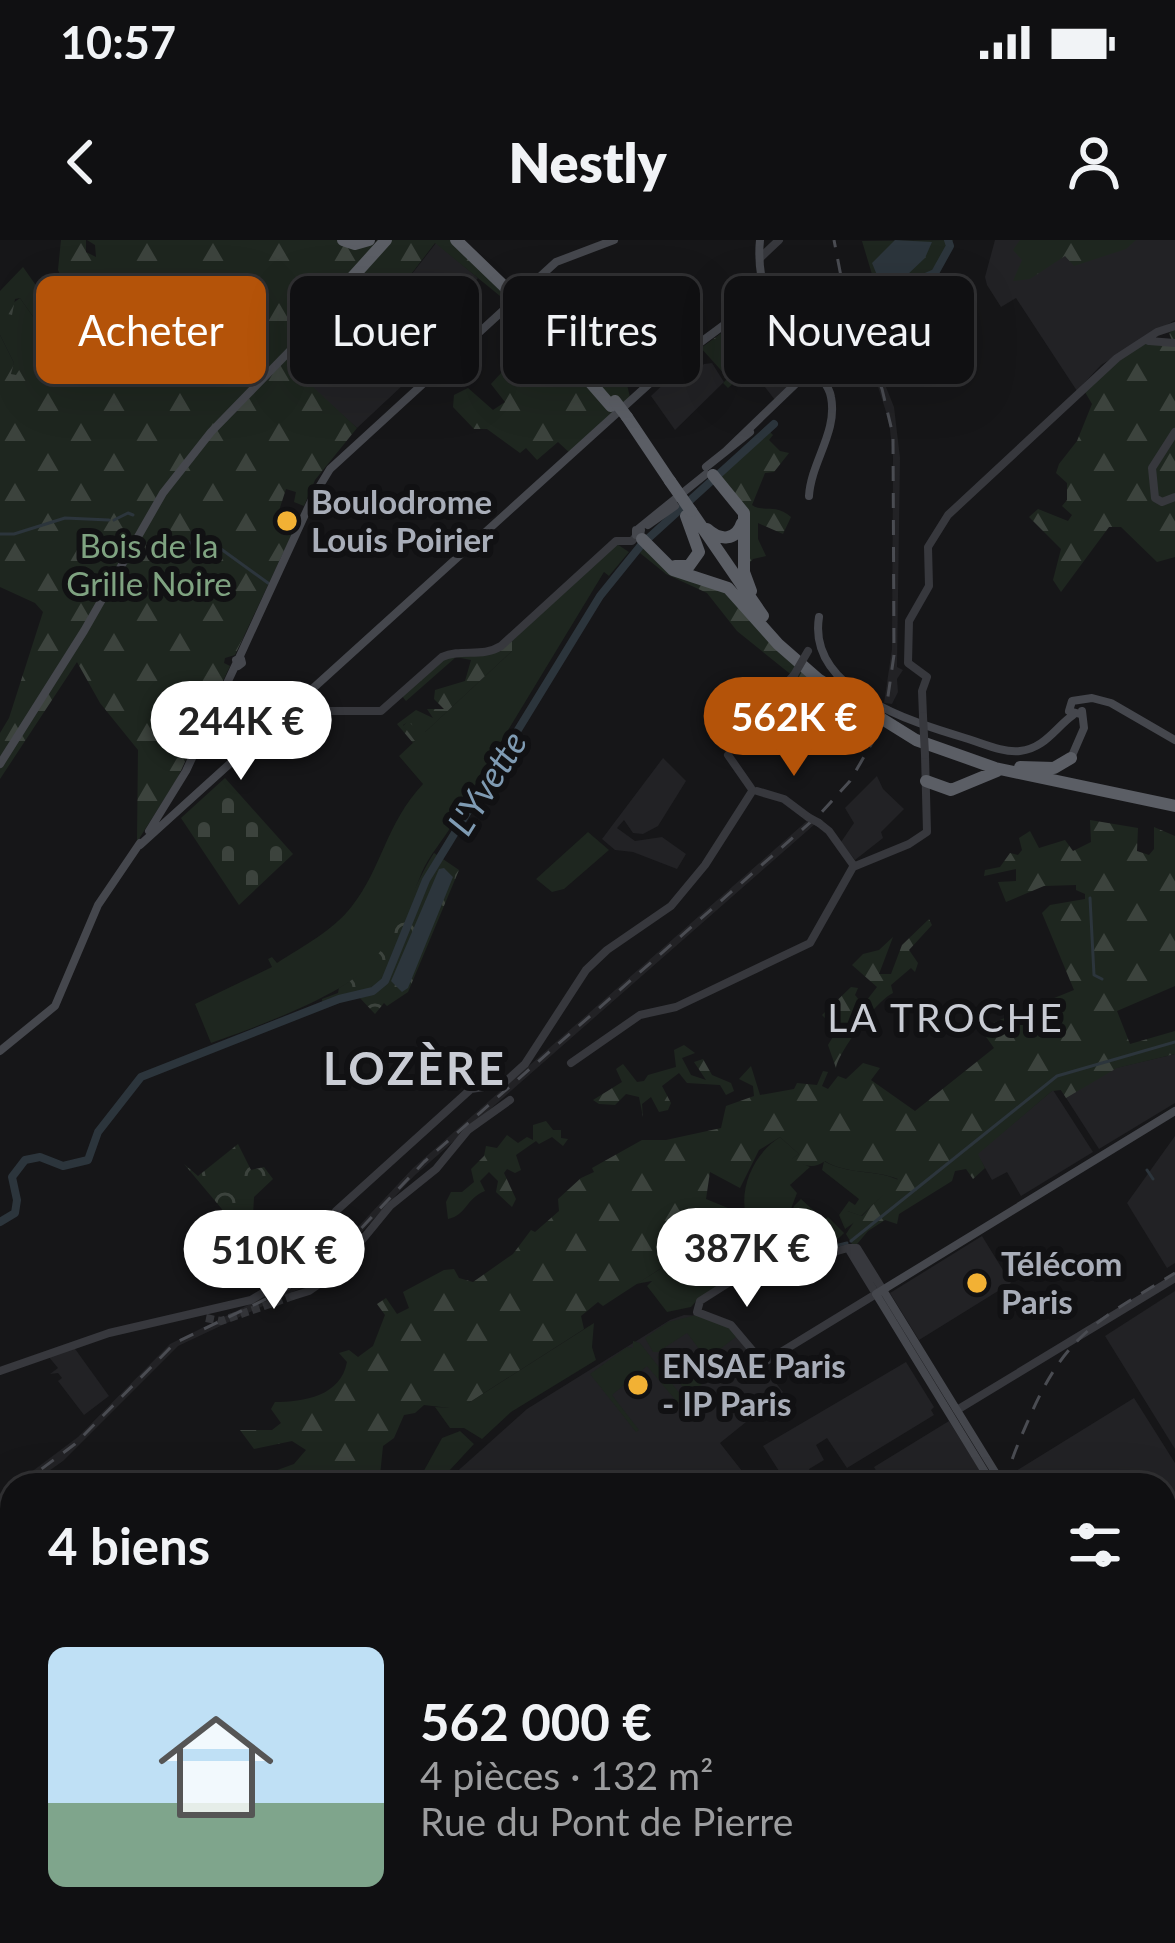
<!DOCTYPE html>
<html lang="fr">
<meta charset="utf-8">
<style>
body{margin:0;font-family:Lato,sans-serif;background:#19191b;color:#f1f3f6;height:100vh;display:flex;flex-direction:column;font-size:45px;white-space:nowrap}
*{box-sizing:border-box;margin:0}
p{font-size:39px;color:#9c9d9f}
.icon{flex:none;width:66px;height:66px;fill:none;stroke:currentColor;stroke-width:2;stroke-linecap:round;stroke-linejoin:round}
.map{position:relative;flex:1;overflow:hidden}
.sheet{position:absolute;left:0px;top:1233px;width:1176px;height:471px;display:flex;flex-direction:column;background:#101012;border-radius:36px 36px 0 0;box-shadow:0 12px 48px #0002,0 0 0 3px #303032}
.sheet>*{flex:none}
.banner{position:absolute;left:36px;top:36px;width:1104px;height:108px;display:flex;gap:24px}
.price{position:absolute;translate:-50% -102px;padding:0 27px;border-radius:42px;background:#fff;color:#222;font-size:39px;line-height:78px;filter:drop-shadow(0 3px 6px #0008)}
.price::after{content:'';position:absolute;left:50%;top:72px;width:36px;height:27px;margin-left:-18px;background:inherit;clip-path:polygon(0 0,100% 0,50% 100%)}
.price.on{background:#b45309;color:#fff}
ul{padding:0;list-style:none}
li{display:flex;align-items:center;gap:36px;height:300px;padding:0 48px}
li span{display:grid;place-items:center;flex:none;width:336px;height:240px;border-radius:18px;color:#555}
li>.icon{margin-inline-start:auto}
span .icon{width:144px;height:144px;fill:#fffc;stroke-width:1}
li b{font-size:51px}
h2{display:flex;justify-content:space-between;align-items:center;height:144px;padding:0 48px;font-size:51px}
.pill{padding:0 42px;border-radius:18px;background:#101012;box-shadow:0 12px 48px #0002,0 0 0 3px #303032;font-size:42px;line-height:108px}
.pill.on{background:#b45309;color:#fff}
.status{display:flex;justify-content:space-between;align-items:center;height:84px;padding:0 60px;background:#101012;direction:ltr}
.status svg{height:33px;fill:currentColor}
header{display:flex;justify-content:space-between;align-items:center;height:156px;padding:0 48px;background:#101012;font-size:54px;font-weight:800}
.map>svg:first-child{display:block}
.built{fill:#222225}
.green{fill:#1e261f}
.forest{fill:url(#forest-firs)}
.cemetery{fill:url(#cemetery-stones)}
.park{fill:url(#park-crowns)}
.water{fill:#2c353c}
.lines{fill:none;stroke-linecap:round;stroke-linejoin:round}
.stream{stroke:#2c353c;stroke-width:3}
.river{stroke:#2c353c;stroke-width:8}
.tertiary-tunnel{stroke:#333438;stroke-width:8;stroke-dasharray:8 4;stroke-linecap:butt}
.tertiary{stroke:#37383d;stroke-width:8}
.secondary{stroke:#45474d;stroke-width:8}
.primary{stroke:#53555c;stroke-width:10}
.trunk{stroke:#5b5e65;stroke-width:12}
.rail{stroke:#4a4c52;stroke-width:3;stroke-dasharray:15 12;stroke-linecap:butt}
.tertiary-bridge{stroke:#37383d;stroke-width:8}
.trunk-bridge{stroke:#5b5e65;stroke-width:12}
.poi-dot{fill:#f2b134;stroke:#111113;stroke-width:4.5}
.labels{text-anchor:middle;stroke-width:12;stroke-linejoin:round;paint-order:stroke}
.poi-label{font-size:33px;font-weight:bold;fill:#a8adb8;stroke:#111113;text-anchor:start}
.park-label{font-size:33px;fill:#7fa381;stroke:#111113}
.water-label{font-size:36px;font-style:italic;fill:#7f9bb3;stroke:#111113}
.quarter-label{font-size:39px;letter-spacing:3px;fill:#c9ccd4;stroke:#111113}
.district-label{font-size:45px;font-weight:bold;letter-spacing:3px;fill:#c9ccd4;stroke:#111113}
</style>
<div class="status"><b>10:57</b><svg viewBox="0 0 49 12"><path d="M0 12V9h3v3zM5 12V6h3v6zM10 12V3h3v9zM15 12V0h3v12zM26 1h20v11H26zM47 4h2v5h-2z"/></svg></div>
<header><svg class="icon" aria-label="back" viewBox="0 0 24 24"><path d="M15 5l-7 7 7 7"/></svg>Nestly<svg class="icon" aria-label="person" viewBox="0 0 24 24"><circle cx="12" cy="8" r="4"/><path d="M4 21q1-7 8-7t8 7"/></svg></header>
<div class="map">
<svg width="1175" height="1703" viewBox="0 0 1175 1703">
<defs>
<pattern id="forest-firs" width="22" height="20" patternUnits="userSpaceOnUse" patternTransform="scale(3)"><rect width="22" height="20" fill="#1e261f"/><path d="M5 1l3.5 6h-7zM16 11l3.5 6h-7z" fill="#3c433d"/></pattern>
<pattern id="cemetery-stones" width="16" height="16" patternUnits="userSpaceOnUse" patternTransform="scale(3)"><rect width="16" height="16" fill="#1e261f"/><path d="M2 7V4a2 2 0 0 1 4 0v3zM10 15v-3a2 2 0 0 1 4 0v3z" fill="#3c433d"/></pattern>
<pattern id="park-crowns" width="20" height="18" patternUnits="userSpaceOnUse" patternTransform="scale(3)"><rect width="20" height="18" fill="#1e261f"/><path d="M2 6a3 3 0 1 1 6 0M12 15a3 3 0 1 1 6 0" fill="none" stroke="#3c433d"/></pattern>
</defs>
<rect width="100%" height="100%" fill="#161618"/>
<path class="built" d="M995,0H1175V80L1101,125L1077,151L1016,58L1001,67L987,45L985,37Z
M436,3L478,38L447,71L449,77L469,90L440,116H434L357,188L311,147L362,98Z
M782,100L805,128L775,160L754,133L760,127L756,123Z
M874,117L894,167L900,218L897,427L903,430L897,439L898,452L892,464L884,463L892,409L893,217L889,181L869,119Z
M712,123L724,142L675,190L651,156L675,133L685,141L704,124Z
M663,518L686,541L658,586L643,594L633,593L624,580L617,588L635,601L662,597L686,614L677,629L633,612L615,610L602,599Z
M877,536L883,549L904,569L881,592L883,598L855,620L841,602L854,583L845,568Z
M808,580L815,584L414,936L316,1041L178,1106L63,1221L29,1245H14L78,1197L170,1104L294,1042L329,1018L413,928Z
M1175,814V863L1099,909L1061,850L1086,835Z
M1053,850L1093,912L1021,956L1007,932L992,940L977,914Z
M1175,896V1023L1167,1028L1127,963Z
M982,996L1011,1043L919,1100L890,1053Z
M1175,1051V1209L1105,1096Z
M684,1075L707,1076L737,1094L783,1152L720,1203L753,1245H442L527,1169L670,1080Z
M73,1106L109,1156L84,1175L58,1141L62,1138L58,1133L50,1134L58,1128L48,1116Z
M906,1122L934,1167L931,1170L934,1175L847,1228L827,1198L816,1205L824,1220L809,1229L812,1235L788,1245L763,1206Z
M1134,1158L1175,1223V1306L1164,1313V1245H1018L1011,1234Z
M949,1181L989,1245H884L874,1227Z"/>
<path class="green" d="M20,58L46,95L16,136L11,134L14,123L0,95V72Z
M617,304L629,312L609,336L604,332L459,571L447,578L452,585C443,600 429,616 422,632C412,658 398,689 381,714C353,753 258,786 211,803L195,764L272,727L268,719L272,717L277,723C303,706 333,691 352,666C382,628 386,583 423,544L399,516L415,501L403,486L408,481L425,492L512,411V401L525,389Z
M588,592L609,610L564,649L552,652L536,639Z
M780,897L799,914L792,919L810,927L790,945L797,953L777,1006L770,1009C727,981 743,920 780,897Z
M824,921C848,935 874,929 899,940L861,976L847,971L855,982L845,989L839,975L849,961L855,965L859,959L822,930Z
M801,959L824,980L828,977L844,993L839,998L777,1011L794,966Z
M761,1007L770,1026L739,1034L698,1059L691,1067L667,1072L647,1046L652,1041L636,1044L673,1021L700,1028Z
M696,1075L727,1085L737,1096L715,1113L726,1126L689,1154L657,1117L665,1114L683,1135L705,1117L687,1093L658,1112H653L645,1098L668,1082Z
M594,1083L592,1107L596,1120L511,1172L482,1199L464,1188H450L435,1167L457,1168L470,1162Z
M633,1101L640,1103L684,1159L678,1163L647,1126L612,1155L639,1190L636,1192L590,1134L627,1107L633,1108Z
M460,1191L474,1204L436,1245H416L442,1198Z"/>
<path class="forest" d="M61,0H86V12L96,17L95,5L87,0H342L351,6L373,5L377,0H450L508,56L505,60L435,3L362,98L312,146L357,188L315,240L304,266L294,262L296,252L286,249L275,283L293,292L235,415L225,418L224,423L230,426L177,539L137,602L138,510L100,463L77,422L0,539V493L9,478L43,372L35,363L0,347V95L14,123L11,134L16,135L25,121L26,111L46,95L20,58L15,59L12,75L0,72V51L23,27L49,64L64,65L67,49L58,30Z
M1020,0H1136L1126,9L1074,26L1065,16L1030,39L1013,41L1022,20L1013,10Z
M586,43H595L590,55L596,67L605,66L615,53L620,54L632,77L652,68L635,83L645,98L635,110L632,124L640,133L627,145L630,157L571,214L558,202L537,220L526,208L520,213L487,189H474L453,167L454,155L468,148L493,170L505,162L491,144L502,132L508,137L519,126L504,109H519L534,98L520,79L507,83L502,80L536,49L561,70L581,61Z
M409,57L466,90L398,140L362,101L393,62Z
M1175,89V317L1157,322L1121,287H1109L1061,352L1053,340L1061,309L1029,277L1038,269L1068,281L1072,275L1062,266L1067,260V243L1056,233L1059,224L1077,201L1092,164L1085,152L1127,114L1149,102L1164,106L1173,103L1169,93Z
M765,187L773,195L769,200L780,211L789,213L774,232L765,233L752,265C762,273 776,263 791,277L783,294L758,283V299L766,316L753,319L748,325L749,280L715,234Z
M644,307L717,345L820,448L814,453L737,391L707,353L666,334L640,313Z
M512,401V411L424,493L408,482L403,485L415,501L413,503L397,484L416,470L433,478L427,469H444L434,459L435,450L465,441L471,420L456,417L406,461L402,456C416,443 437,417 457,414C483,411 487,419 512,401Z
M1090,580L1138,588L1137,611L1149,615L1154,609V587L1175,596V746L1117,771L1130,804L1175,791V814L1117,828L1066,858L1061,850L1052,851L978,914L985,928L973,939L966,929L955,931L952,941L899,974L897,984L885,980L868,991L857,1004H852L846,994L854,982L846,975L847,971L862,976L898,939C873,929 848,935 825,921C813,930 804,925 790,920L799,914L780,897L759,910L740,948L710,932L706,959L740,973L761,1007L700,1028L690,1043L672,1021L603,1066L598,1062L581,1076L584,1089L459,1169L424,1165L415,1173L404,1175L394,1198L383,1206L379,1245H263L272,1232L294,1224L306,1210L292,1201L254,1209L240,1190H272L281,1183L271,1169L275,1162C304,1162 341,1156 347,1122L339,1113L349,1110L358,1117L373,1106L385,1075L377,1064L386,1058L397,1074L409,1068L403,1052L444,1030L454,1029L459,1038L473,1042L513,1014L531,990L535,992L559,971L558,959L581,938L594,932L592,928L642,900H666L721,888L726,866L754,856L753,846L739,839L751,826L760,855L794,849L797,843L817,845L823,831L828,832L822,846L828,849L838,836L846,839L863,823L880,828L871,840L915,871L994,808L984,794L985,786L1074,750L1042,673L1050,665L1085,659V654L1076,650V645L1044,646L1006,662L998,642L1016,641V629L984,636L985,630L1000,627L1010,613L1018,615L1022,610L1019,598L1030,591L1039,608L1065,600L1073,611L1091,602Z
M929,679L932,685L909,710L918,723L915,732L911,728L891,745L893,753C875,761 837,815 836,828L828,805L837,790L822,775L851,747L858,748L855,755L863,765L877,747L852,725L863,714L879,710L893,697L879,734H891L902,705Z
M684,805L695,813L682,818L691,835L706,840L694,822L703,819L712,835L731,843L734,851L726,855L720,845L687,843L679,833L662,846L671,863L668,870L659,872L651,857L642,864L643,877L639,857L626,854L615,865L599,864L593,860L622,842L616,829L623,824L637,842L644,841L648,835L676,827L674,810Z
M546,881L553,890H561V898L568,899L563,906L552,897L539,904L536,901L516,915L521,930L515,933L507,929L504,933L516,959L512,967L496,952L498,941L489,932L480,941L485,951C465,959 467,975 448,979L446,962L451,952H462L474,942L471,929L484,916L486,906L497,908L507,895L518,903L527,897L533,900V885Z
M82,1692H253L243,1703H89Z"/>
<path class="cemetery" d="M225,538L293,614L239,665L181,578Z"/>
<path class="park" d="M953,0L935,33L906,47L884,74L862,1Z
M750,72L755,80L769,73L781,101L728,148L723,143L728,138L701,108Z
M434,613L459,630L408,752L387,766L384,763L375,774L359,757L323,768L322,759L338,753L339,748C393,719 405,659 434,613Z
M238,904L251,930L264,927L273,939L254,957L253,975L237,987L184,924L198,936Z"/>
<path class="water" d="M895,0L932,2L925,18L886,55L879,57V40L872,23Z
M444,628L453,637L408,748L402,752L391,741L439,629Z"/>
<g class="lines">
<path class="stream" d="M114,280L128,273L133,275
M0,294H14L65,278L109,280
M165,298C187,300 202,308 221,309L268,343
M1090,658L1094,735L1102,739
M1147,930L1153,939
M851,1001L1057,836L1175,802
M764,1019L770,1022
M776,1020L847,1003"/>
<path class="river" d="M878,92L893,60L912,43L935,33L950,6L948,0
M0,982L15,973L17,960L12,937L25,920L40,917L63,926L88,920L98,892L141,837L339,759L373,751L385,741L426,640L600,356L642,304L774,184"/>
<path class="tertiary-tunnel" d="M206,1078L221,1081L293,1056"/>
<path class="tertiary" d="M760,18L779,0
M1149,101L1175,103
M1175,192L1152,228L1155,258L1162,262L1175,257
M290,471H381L442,417C462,408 482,418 501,406L616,301H632L637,295
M923,476L922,451L927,437L908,423L909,381L929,346L928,307L948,275L1117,118L1157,92L1175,86
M728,508L794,435
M728,515L751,548
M757,551L784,559L808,577
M819,583L829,591L854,626
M571,823L640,775L676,767L810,703L853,627L909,604L927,592L925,515
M848,1008L876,1054L763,1123L731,1085L697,1072L700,1061L733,1040Z
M848,1008H857L883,1050
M293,1056L309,1051L335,1033L390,966L436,929L468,890L510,860
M0,1131L109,1093L251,1060L330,1013L335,1001L336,971L471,849L503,844L525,824L586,730L607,710L671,666L705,625L751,553
M957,1170L1175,1038"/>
<path class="secondary" d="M760,0C756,39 771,84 797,113C808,126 828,140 831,157C838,192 811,222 809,256
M726,211L811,129
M706,227L750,192
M648,285L675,266
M638,289L706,234
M636,290H641L640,295H636Z
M819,377C807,450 911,482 965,498C982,503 1003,513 1020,511C1045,508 1055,488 1073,475
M239,418L313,257L330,229L556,22L614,0
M241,419L242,423L238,426L236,420Z
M1080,474L1069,471L1072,461L1092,458L1111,463L1175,500
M1071,518L1084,488L1082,471
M0,524L84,391L163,253L211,192L312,88L341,51
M149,591L186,531L236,424
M140,605L670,125L736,76L768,59
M0,811L55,766L98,665L140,603
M883,1050L1003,1245
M993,1245L876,1054L1175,871
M1164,1507L1175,1525"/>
<path class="primary" d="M1164,1527L1175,1524
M1164,1537L1175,1534
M780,1703L794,1692"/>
<path class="trunk" d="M343,0L355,4L369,0
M456,0L510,52
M340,51L386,0
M523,65L611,166
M627,177L670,241
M713,235L744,273V332L751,351
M691,271L763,376
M707,289C720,301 736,301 742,283
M642,299L673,330L728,348L778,404L818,439L916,500L995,528L1175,566
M675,326H689L699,312L686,276
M1020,527L1054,528L1071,518
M926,541L951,550L997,531"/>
<path class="rail" d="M20,1245L75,1204L175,1103L293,1046L333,1018L424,922L821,573L850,541L876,496L887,463L894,415L893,195L882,149L844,52L834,0
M1005,1245C1010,1220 1021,1197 1031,1174C1067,1092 1102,1078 1175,1033
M769,1703L783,1692"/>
<path class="tertiary-bridge" d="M794,435L808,411
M923,476L925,515
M808,577L819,583"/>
<path class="trunk-bridge" d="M510,52L523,65
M615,161L627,177
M670,241L691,271"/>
</g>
<g class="poi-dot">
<circle cx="287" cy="281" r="12"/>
<circle cx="977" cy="1043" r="12"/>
<circle cx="638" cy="1145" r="12"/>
</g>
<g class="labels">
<g class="poi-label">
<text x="311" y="274">Boulodrome<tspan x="311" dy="38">Louis Poirier</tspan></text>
<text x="1001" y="1036">Télécom<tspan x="1001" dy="38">Paris</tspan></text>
<text x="662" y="1138">ENSAE Paris<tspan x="662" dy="38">- IP Paris</tspan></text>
</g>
<g class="park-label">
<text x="149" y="318">Bois de la<tspan x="149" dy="38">Grille Noire</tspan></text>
</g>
<g class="water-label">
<text transform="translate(487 543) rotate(-58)" y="13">L'Yvette</text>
</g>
<g class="quarter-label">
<text x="946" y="792">LA TROCHE</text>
</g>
<g class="district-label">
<text x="415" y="845">LOZÈRE</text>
</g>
</g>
</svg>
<b class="price on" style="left:794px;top:539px">562K €</b>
<b class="price" style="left:241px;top:543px">244K €</b>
<b class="price" style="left:747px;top:1070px">387K €</b>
<b class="price" style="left:274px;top:1072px">510K €</b>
<div class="banner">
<a class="pill on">Acheter</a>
<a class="pill">Louer</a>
<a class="pill">Filtres</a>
<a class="pill">Nouveau</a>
</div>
<section class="sheet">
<h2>4 biens<svg class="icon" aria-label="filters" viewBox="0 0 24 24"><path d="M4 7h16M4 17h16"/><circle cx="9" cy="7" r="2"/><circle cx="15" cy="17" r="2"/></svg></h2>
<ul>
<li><span style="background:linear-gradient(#bfe0f5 65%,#7fa58c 0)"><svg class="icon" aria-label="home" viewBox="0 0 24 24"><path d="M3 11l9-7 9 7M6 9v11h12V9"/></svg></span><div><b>562 000 €</b><p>4 pièces · 132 m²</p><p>Rue du Pont de Pierre</p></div></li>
</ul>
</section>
</div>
